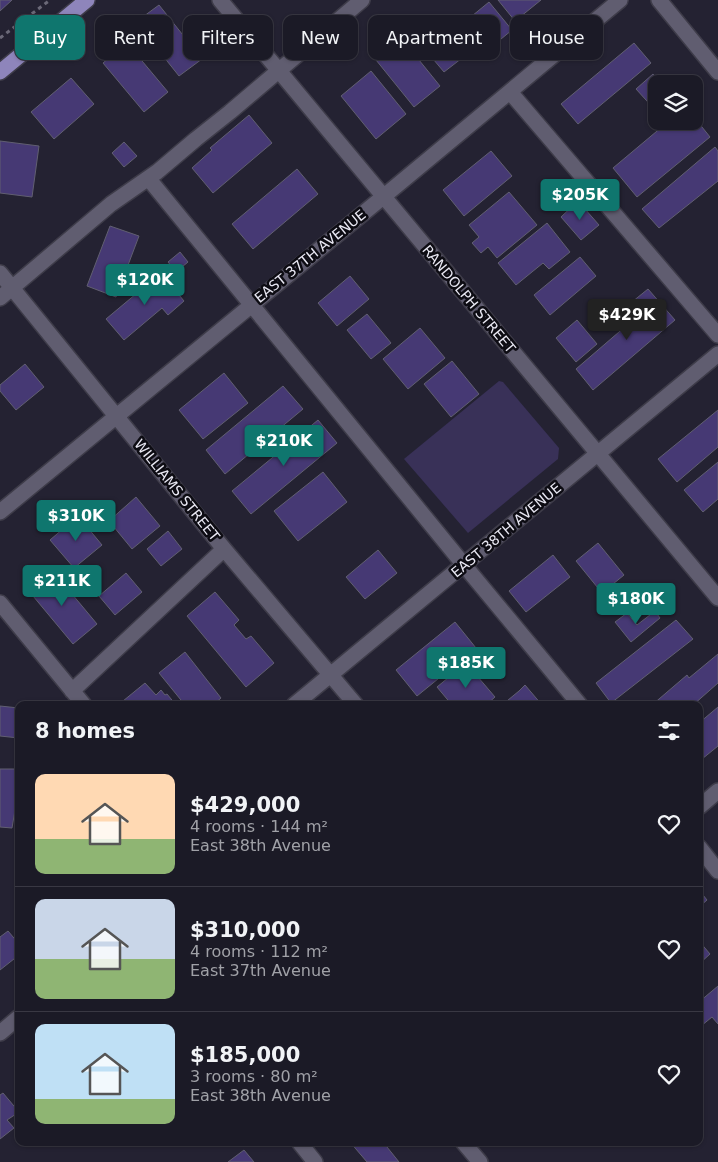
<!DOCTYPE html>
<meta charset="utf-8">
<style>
body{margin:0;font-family:"DejaVu Sans",sans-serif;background:#24232e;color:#f1f3f6;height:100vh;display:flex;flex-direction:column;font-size:19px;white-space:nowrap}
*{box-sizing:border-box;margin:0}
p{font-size:16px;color:#a0a1a7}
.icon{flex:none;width:28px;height:28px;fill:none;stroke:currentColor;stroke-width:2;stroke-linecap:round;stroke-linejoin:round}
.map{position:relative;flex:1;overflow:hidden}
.sheet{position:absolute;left:15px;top:701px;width:688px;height:445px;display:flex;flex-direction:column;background:#1b1a26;border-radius:10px;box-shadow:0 1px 4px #0004,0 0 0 1px #393843}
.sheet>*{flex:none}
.guide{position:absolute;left:15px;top:15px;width:689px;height:45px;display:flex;gap:10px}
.buttons{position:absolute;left:648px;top:75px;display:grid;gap:10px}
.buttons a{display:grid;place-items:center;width:55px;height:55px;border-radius:10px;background:#1b1a26;box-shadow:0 1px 4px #0004,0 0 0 1px #393843;font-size:25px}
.price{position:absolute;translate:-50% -42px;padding:0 11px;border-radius:5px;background:#0f766e;color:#fff;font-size:16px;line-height:32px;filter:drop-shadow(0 1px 2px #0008)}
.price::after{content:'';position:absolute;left:50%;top:30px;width:15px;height:11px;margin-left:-8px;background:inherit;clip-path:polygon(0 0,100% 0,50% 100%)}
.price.active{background:#222;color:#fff}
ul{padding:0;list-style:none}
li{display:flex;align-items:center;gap:15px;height:125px;padding:0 20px}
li+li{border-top:1px solid #393843}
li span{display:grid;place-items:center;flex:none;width:140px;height:100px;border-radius:10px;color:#555}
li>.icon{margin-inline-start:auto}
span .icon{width:60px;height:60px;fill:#fffc;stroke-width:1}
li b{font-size:21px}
h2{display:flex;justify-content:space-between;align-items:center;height:60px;padding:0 20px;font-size:21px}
.tag{padding:0 18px;border-radius:10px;background:#1b1a26;box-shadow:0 1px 4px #0004,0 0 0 1px #393843;font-size:18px;line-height:45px}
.tag.active{background:#0f766e;color:#fff}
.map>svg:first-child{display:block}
.green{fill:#393158}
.building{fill:#463974;stroke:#615f71}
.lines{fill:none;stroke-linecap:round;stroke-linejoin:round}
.minor-casing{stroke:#3e3c49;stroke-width:18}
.major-casing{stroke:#3e3c49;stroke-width:18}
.path{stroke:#6b6978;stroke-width:3;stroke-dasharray:4 4;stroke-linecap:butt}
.minor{stroke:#605d70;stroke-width:15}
.major{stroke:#8e85bb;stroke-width:15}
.labels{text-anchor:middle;stroke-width:5;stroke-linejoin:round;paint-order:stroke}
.street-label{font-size:14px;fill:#e9e8f3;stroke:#0d0c13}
</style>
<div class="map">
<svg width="718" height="1162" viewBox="0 0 718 1162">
<rect width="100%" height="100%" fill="#242232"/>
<path class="green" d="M499,381L503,382L559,448L558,459L468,533L404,459Z"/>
<path class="building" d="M0,0H12L0,11Z
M498,0H541L515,21Z
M489,2L512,30L484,53L461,25Z
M159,5L202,59L179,76L136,22Z
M434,17L466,55L444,72L412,34Z
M402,39L440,86L414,107L376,60Z
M127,43L168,92L144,112L103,63Z
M634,43L651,63L578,124L561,104Z
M371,71L406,114L376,139L341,96Z
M653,74L662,84H656V111L636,89Z
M71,78L94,104L54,139L31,112Z
M249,115L272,143L213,193L192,168L212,150L210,148Z
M694,117L710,137L637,197L613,168L669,121H694Z
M0,141L39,146L32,197L0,193Z
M124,142L137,156L124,167L112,153Z
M715,147L718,151V181L659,228L642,209Z
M491,151L512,176L464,216L443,190Z
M297,169L318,194L253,249L232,224Z
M509,192L537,225L497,258L488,247L481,253L472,243L479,237L469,225Z
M578,201L599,225L581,240L561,217Z
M547,223L570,252L549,269L543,263L516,285L498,263Z
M110,226L139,236L116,297L87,286Z
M180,252L188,262L176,272L168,262Z
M580,257L596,276L550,315L534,295Z
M161,273L184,301L168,315L162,308L124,340L106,319Z
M350,276L369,299L337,326L318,303Z
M648,289L675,320L593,390L576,369L641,313L632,302Z
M367,314L391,343L371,359L347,330Z
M577,320L597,344L576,362L556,338Z
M420,328L445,358L408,389L383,359Z
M452,361L479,394L451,417L424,384Z
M25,364L44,387L16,410L0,391V385Z
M224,373L248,403L203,439L179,410Z
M283,386L303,409L225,474L206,450Z
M718,410V447L677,482L658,459Z
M318,420L337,443L251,514L232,491Z
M718,462V499L703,512L684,490Z
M323,472L347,502L298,541L274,511Z
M136,497L160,526L132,549L109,521Z
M78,516L102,545L74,568L50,540Z
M168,531L182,549L161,566L147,549Z
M598,543L624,575L602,593L576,561Z
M378,550L397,573L365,599L346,577Z
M553,555L570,577L526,612L509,591Z
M52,570L97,624L73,644L28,590Z
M126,573L142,592L115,615L99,596Z
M215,592L239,620L234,625L246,639L251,636L274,663L246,687L187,616Z
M655,611L660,618L631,642L615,622L627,613L637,625Z
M676,620L693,639L611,703L596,683Z
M455,622L476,648L417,696L396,670Z
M185,652L221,698L213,705H185L159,673Z
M718,654V683L693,705H652L687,675L689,678Z
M466,663L495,697L486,705H452L437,687Z
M145,683L156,695L161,690L165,695L167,694L176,705H127L123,701Z
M525,685L542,705H502L519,691Z
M0,706L19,708V738L0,736Z
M718,707V746L702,759L699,755V723Z
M0,769H19V786L12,828L0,827Z
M699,890L707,900L699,907Z
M8,931L19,944V955L0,970V937Z
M699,941L710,954L699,964Z
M718,986V1024L712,1017L701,1026L699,1024V1006L701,1004L699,1002Z
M3,1093L19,1112L7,1120L14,1128L0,1139V1095Z
M350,1142H383L399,1162H367Z
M244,1150L254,1162H228Z"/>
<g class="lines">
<defs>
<path id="minor" d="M220,0L718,598
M659,0L718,72
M510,92L718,335
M148,178L464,565L580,705
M0,273L224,549L356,705
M0,298L111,204L157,172L196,139L230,112L362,0
M0,512L383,197L620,0
M0,603L84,705
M72,691L224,549
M294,705L718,354
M699,807L718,791
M699,847L718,871
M0,1033L19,1017
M299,1142L315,1162
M463,1142L480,1162"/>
<path id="major" d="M0,72L87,0"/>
</defs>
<use href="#minor" class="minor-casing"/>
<use href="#major" class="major-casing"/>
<path class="path" d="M0,38L50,0"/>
<use href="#minor" class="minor"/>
<use href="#major" class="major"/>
</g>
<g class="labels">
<g class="street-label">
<text transform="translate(310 256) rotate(-39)" y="5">EAST 37TH AVENUE</text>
<text transform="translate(469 299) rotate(50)" y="5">RANDOLPH STREET</text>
<text transform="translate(177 490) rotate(51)" y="5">WILLIAMS STREET</text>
<text transform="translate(506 530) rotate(-40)" y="5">EAST 38TH AVENUE</text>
</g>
</g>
</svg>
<div class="buttons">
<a><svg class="icon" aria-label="layers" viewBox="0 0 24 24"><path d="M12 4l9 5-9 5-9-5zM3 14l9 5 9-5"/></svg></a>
</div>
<b class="price" style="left:580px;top:221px">$205K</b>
<b class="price" style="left:145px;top:306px">$120K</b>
<b class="price active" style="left:627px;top:341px">$429K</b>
<b class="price" style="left:284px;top:467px">$210K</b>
<b class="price" style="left:76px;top:542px">$310K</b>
<b class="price" style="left:62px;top:607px">$211K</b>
<b class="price" style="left:636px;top:625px">$180K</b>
<b class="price" style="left:466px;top:689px">$185K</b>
<div class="guide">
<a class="tag active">Buy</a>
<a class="tag">Rent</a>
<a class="tag">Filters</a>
<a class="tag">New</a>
<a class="tag">Apartment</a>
<a class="tag">House</a>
</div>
<section class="sheet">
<h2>8 homes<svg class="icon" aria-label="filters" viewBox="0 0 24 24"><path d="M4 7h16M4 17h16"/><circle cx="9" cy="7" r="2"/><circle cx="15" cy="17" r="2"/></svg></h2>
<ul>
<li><span style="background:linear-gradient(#ffd9b3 65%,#8fb573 0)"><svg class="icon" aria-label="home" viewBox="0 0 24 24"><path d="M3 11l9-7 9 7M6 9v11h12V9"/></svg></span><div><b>$429,000</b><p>4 rooms · 144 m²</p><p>East 38th Avenue</p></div><svg class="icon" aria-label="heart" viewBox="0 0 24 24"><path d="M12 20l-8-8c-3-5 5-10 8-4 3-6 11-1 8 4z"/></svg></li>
<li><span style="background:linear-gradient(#c9d6e8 60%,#8fb573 0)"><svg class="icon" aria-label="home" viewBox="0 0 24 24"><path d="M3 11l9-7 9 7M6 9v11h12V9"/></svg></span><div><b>$310,000</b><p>4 rooms · 112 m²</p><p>East 37th Avenue</p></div><svg class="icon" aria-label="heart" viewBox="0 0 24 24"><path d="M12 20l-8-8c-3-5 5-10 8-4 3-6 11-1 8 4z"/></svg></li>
<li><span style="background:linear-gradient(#bfe0f5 75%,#8fb573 0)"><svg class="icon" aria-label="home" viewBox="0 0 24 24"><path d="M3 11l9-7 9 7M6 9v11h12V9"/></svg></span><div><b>$185,000</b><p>3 rooms · 80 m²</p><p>East 38th Avenue</p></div><svg class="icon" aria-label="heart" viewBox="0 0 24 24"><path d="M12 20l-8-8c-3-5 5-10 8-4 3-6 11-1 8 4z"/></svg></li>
</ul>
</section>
</div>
